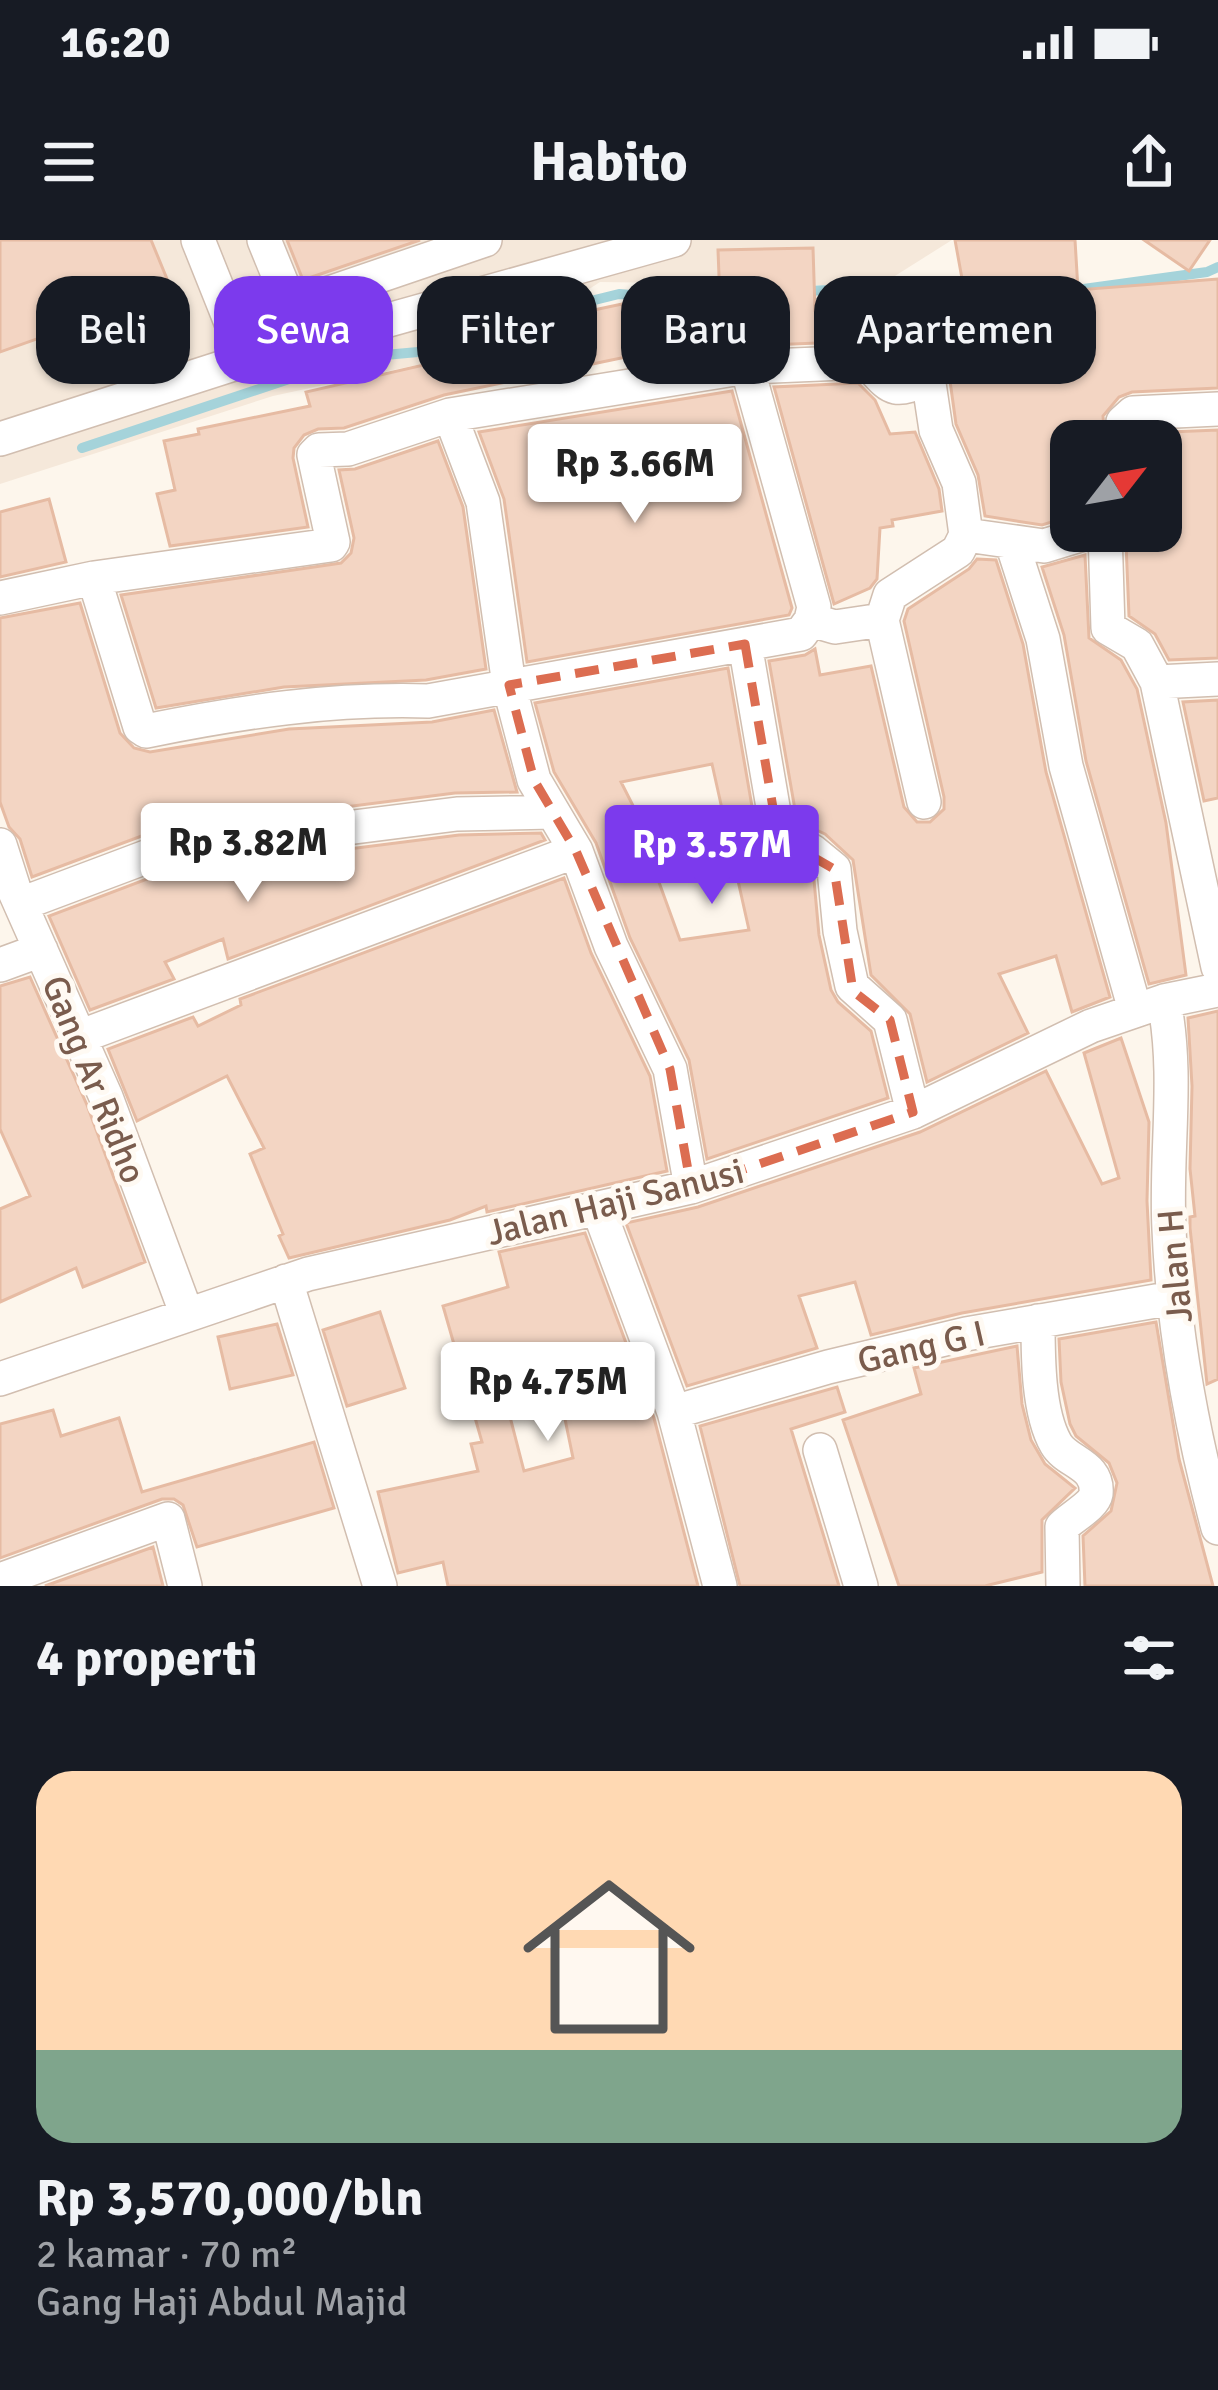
<!DOCTYPE html>
<html lang="id">
<meta charset="utf-8">
<style>
body{margin:0;font-family:Signika,sans-serif;background:#242831;color:#f1f3f6;height:100vh;display:flex;flex-direction:column;font-size:45px;white-space:nowrap}
*{box-sizing:border-box;margin:0}
p{font-size:39px;color:#9ea1a6}
.icon{flex:none;width:66px;height:66px;fill:none;stroke:currentColor;stroke-width:2;stroke-linecap:round;stroke-linejoin:round}
.map{position:relative;height:1346px;overflow:hidden}
.sheet{display:flex;flex-direction:column;background:#171b24;flex:1}
.sheet>*{flex:none}
.top-card{position:absolute;left:36px;top:36px;width:1146px;height:108px;display:flex;gap:24px}
.needle{width:78px;rotate:59deg}
.fabs{position:absolute;left:1050px;top:180px;display:grid;gap:24px}
.fabs a{display:grid;place-items:center;width:132px;height:132px;border-radius:24px;background:#171b24;box-shadow:0 3px 9px #0004;font-size:60px}
.price{position:absolute;translate:-50% -102px;padding:0 27px;border-radius:12px;background:#fff;color:#222;font-size:39px;line-height:78px;filter:drop-shadow(0 3px 6px #0008)}
.price::after{content:'';position:absolute;left:50%;top:72px;width:36px;height:27px;margin-left:-18px;background:inherit;clip-path:polygon(0 0,100% 0,50% 100%)}
.price.current{background:#7c3aed;color:#fff}
ul{padding:0;list-style:none}
li{display:grid;align-content:center;gap:24px;height:636px;padding:0 36px}
li span{display:grid;place-items:center;height:372px;border-radius:36px;color:#555}
li>.icon{margin-inline-start:auto}
span .icon{width:216px;height:216px;fill:#fffc;stroke-width:1}
li b{font-size:51px}
h2{display:flex;justify-content:space-between;align-items:center;height:144px;padding:0 36px;font-size:51px}
.tag{padding:0 42px;border-radius:36px;background:#171b24;box-shadow:0 3px 9px #0004;font-size:42px;line-height:108px}
.tag.current{background:#7c3aed;color:#fff}
.status{display:flex;justify-content:space-between;align-items:center;height:84px;padding:0 60px;background:#171b24;direction:ltr}
.status svg{height:33px;fill:currentColor}
header{display:flex;justify-content:space-between;align-items:center;height:156px;padding:0 36px;background:#171b24;font-size:54px;font-weight:700}
.map>svg:first-child{display:block}
.residential{fill:#f5e8da}
.lines{fill:none;stroke-linecap:round;stroke-linejoin:round}
.stream{stroke:#a5d3da;stroke-width:10}
.building{fill:#f3d5c3;stroke:#e6bba3;stroke-width:3;fill-rule:evenodd}
.minor-casing{stroke:#d1beb0;stroke-width:36}
.minor{stroke:#fff;stroke-width:33}
.marked{fill:none;stroke:#dc6d51;stroke-width:9;stroke-dasharray:24 15;stroke-linejoin:round}
.labels{text-anchor:middle;stroke-width:10;stroke-linejoin:round;paint-order:stroke}
.street-label{font-size:36px;fill:#7a5c4d;stroke:#fffaf3}
</style>
<div class="status"><b>16:20</b><svg viewBox="0 0 49 12"><path d="M0 12V9h3v3zM5 12V6h3v6zM10 12V3h3v9zM15 12V0h3v12zM26 1h20v11H26zM47 4h2v5h-2z"/></svg></div>
<header><svg class="icon" aria-label="menu" viewBox="0 0 24 24"><path d="M4 6h16M4 12h16M4 18h16"/></svg>Habito<svg class="icon" aria-label="share" viewBox="0 0 24 24"><path d="M12 15V3M7 8l5-5 5 5M5 13v7h14v-7"/></svg></header>
<div class="map">
<svg width="1218" height="1346" viewBox="0 0 1218 1346">
<rect width="100%" height="100%" fill="#fdf6ec"/>
<path class="residential" d="M0,0H952L879,46L600,42L500,107L273,156L0,244Z"/>
<g class="lines">
<path class="stream" d="M806,51L922,46L973,50
M1069,51L1207,32L1218,27
M82,208L352,118L418,112L473,90L619,54L669,58L733,55"/>
</g>
<path class="building" d="M0,0H151L172,51L0,112Z
M287,0H420L303,40Z
M955,0H1075L1078,50L1218,39V148L1132,152L1119,157L1103,176L1105,201H1071V276L1042,285L985,276L978,235L956,184L940,69L932,56L965,55Z
M1144,0H1210L1189,31Z
M813,8L815,70L905,57L898,75L905,125L899,126L882,107L867,101L746,106L665,119L664,109L444,155L344,188L318,189L304,195L294,208L293,218L308,287L170,306L157,254L175,250L164,201L199,194L198,189L310,166L306,152L493,109V105L583,90L580,73L622,64L624,71L720,62L718,10Z
M858,143L875,160L890,194L915,192L939,249L942,271L892,280L893,286L880,288L877,339L870,348L834,364L774,147Z
M732,151L792,368L789,375L527,422L504,259L479,192Z
M1218,190V418L1169,420L1155,394L1129,376L1126,303L1150,299L1149,291H1161V201H1147L1146,193Z
M438,201L463,267L486,429L426,440L284,447L156,468L121,355L341,323L351,313L354,298L339,230L355,229Z
M49,259L66,322L0,337V272Z
M1085,315L1089,398L1121,420L1137,449L1166,583L1186,735L1149,744L1086,521L1064,395L1042,327Z
M977,319L996,320L1023,404L1046,532L1110,757L1072,772L1056,716L999,734L1028,793L927,842L910,774L871,735L853,620L825,594L797,581L769,421L805,415L815,409L820,435L871,426L904,567L917,582H930L944,569V557L904,381L908,369L969,329Z
M80,363L120,493L134,508L150,512L289,489L432,482L494,470L517,552L455,553L243,580L187,579L32,637L20,599L9,587L0,562V378Z
M728,428L758,601L769,615L801,629L814,640L819,695L831,750L838,762L871,791L888,858L707,919L689,820L630,698L596,603L554,532L535,463ZM712,524L749,690L680,700L648,612L655,609L621,542Z
M1218,460V558L1204,561L1183,462Z
M541,593L545,600L228,719L223,699L165,722L174,739L90,770L49,676L197,620L246,622L459,595Z
M564,638L591,713L650,836L667,931L487,972L486,966L450,980L289,1018L279,996L283,994L250,914L264,908L227,836L137,881L108,809L193,777L198,786L241,765L240,759Z
M30,737L87,865L145,1022L83,1047L76,1028L0,1062V969L30,956L0,889V746Z
M1218,771V1139L1207,1144L1190,988V977L1195,976L1190,929L1192,846L1188,778Z
M1121,798L1149,882L1147,961L1151,1040L962,1073L871,1095L855,1042L799,1056L817,1108L687,1146L626,983L698,967L920,892L1046,831L1102,944L1119,938L1084,813Z
M585,993L654,1178L698,1346H448L443,1322L398,1333L378,1252L478,1231L471,1204L482,1202L443,1066L508,1047L499,1012ZM559,1150L573,1218L524,1231L507,1165Z
M380,1072L405,1148L347,1166L323,1090Z
M1156,1082L1179,1219L1213,1346H1085L1083,1296L1111,1271L1117,1243L1109,1223L1076,1196L1070,1184L1061,1142L1059,1099Z
M277,1084L293,1135L230,1149L218,1097Z
M1017,1106L1022,1164L1031,1200L1045,1224L1075,1248L1042,1280V1332L985,1346H899L843,1180L921,1154L914,1128Z
M837,1147L845,1172L791,1189L839,1346H740L700,1186Z
M53,1170L61,1196L119,1178L142,1252L314,1202L334,1268L197,1307L183,1265L174,1259H162L0,1318V1184Z
M153,1307L163,1346H45Z"/>
<g class="lines">
<defs>
<path id="minor" d="M198,0L246,120
M264,0L291,66L485,0
M919,72L928,137
M450,175L483,262L509,445L534,540L576,611L611,706L670,829L691,947
M0,199L246,120L674,0
M1126,201L1123,182L1133,173L1218,169
M1105,291L1108,388L1137,405L1157,442L1218,727
M1012,303L1043,399L1066,526L1135,770
M94,338L331,305L333,302L314,215L319,210L348,209L450,175L747,127L867,122C890,146 891,157 928,137L936,190L959,243L966,295L1044,306L1093,291
M0,358L94,338L140,487L146,491C240,472 332,458 428,461L801,394L811,380L814,367L747,127
M811,380L835,387L882,380L890,355L958,311L966,295
M882,380L924,562
M745,404L778,596L812,611L834,629L840,691L852,746L890,780L913,872
M1157,442L1218,439
M0,605L15,652L106,857L187,1075
M21,664L194,599L244,601L457,574L553,572
M0,725L41,710
M1164,761C1179,837 1165,913 1169,989C1173,1090 1192,1191 1218,1288
M79,797L576,611
M598,968L674,1172L720,1346
M286,1041L380,1346
M1038,1081C1038,1117 1038,1173 1056,1204C1067,1223 1099,1224 1096,1254C1094,1266 1070,1278 1062,1287L1063,1346
M0,1139L308,1034L691,947L913,872L1091,786L1164,761L1218,750
M674,1172L828,1127L966,1094L1173,1058
M820,1210L861,1346
M0,1340L168,1279L185,1346"/>
</defs>
<use href="#minor" class="minor-casing"/>
<use href="#minor" class="minor"/>
</g>
<path class="marked" d="M745,404L778,597L834,629L853,751L890,780L913,872L691,947L670,829L576,611L534,540L509,445Z"/>
<g class="labels">
<g class="street-label">
<text transform="translate(95 839) rotate(68)" y="13">Gang Ar Ridho</text>
<text transform="translate(615 961) rotate(-14)" y="13">Jalan Haji Sanusi</text>
<text transform="translate(1174 1026) rotate(-95)" y="13">Jalan H</text>
<text transform="translate(921 1106) rotate(-13)" y="13">Gang G I</text>
</g>
</g>
</svg>
<div class="fabs">
<a><svg class="needle" viewBox="-14 -14 28 28"><path d="M0-13l5 13h-10z" fill="#e53935"/><path d="M0 13l5-13h-10z" fill="#9ea1a6"/></svg></a>
</div>
<b class="price" style="left:635px;top:286px">Rp 3.66M</b>
<b class="price" style="left:248px;top:665px">Rp 3.82M</b>
<b class="price current" style="left:712px;top:667px">Rp 3.57M</b>
<b class="price" style="left:548px;top:1204px">Rp 4.75M</b>
<div class="top-card">
<a class="tag">Beli</a>
<a class="tag current">Sewa</a>
<a class="tag">Filter</a>
<a class="tag">Baru</a>
<a class="tag">Apartemen</a>
</div>
</div>
<section class="sheet">
<h2>4 properti<svg class="icon" aria-label="filters" viewBox="0 0 24 24"><path d="M4 7h16M4 17h16"/><circle cx="9" cy="7" r="2"/><circle cx="15" cy="17" r="2"/></svg></h2>
<ul>
<li><span style="background:linear-gradient(#ffd9b3 75%,#7fa58c 0)"><svg class="icon" aria-label="home" viewBox="0 0 24 24"><path d="M3 11l9-7 9 7M6 9v11h12V9"/></svg></span><div><b>Rp 3,570,000/bln</b><p>2 kamar · 70 m²</p><p>Gang Haji Abdul Majid</p></div></li>
</ul>
</section>
